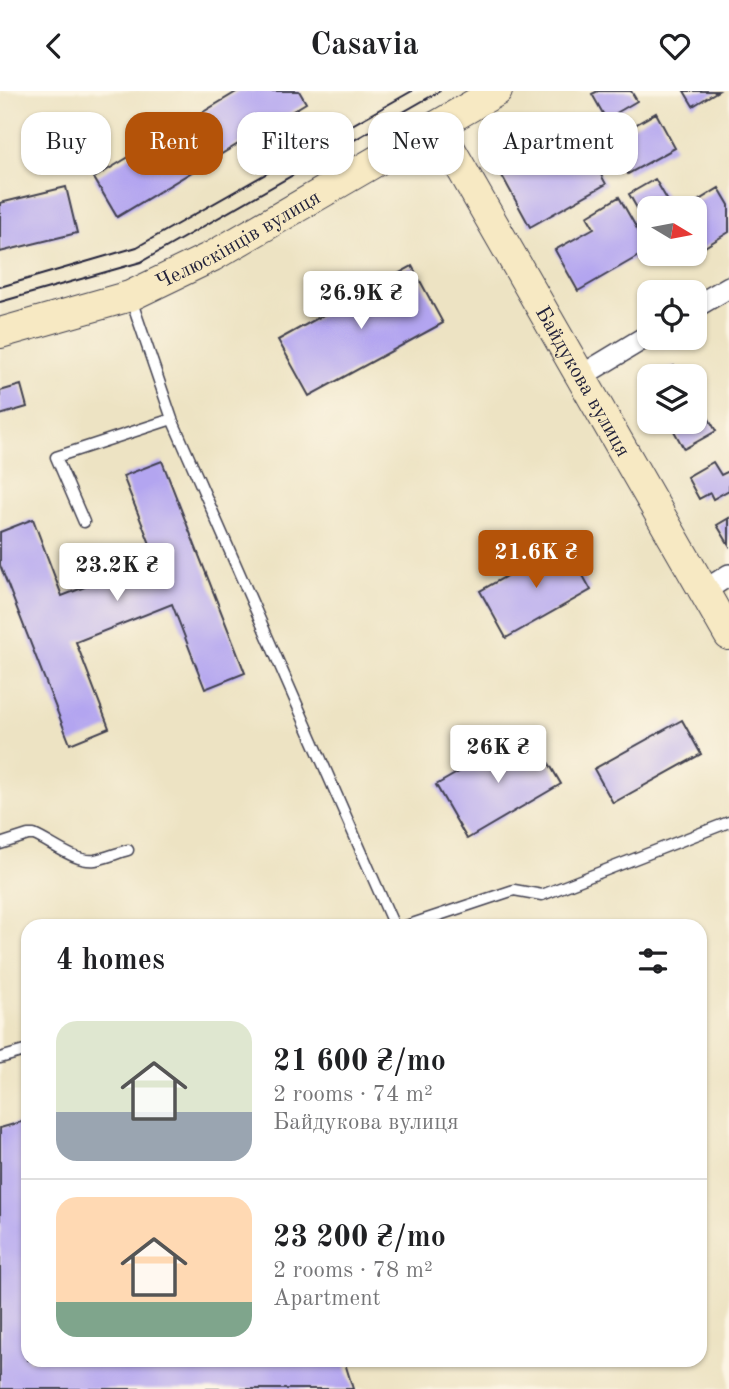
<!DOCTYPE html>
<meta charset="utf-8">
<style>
body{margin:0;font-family:"Old Standard TT",serif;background:#f2f2f2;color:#202124;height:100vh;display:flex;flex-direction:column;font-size:26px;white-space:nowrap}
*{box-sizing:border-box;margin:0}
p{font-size:23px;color:#757577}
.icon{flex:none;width:38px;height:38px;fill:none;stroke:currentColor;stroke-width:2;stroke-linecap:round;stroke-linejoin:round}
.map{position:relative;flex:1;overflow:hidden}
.sheet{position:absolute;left:21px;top:828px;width:686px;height:448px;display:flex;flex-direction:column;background:#fff;border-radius:21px;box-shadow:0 2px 5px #0004}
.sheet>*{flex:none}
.guide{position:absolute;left:21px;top:21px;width:688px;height:63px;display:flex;gap:14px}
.needle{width:46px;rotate:100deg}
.tools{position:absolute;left:637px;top:105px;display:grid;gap:14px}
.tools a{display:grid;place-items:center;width:70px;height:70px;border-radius:14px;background:#fff;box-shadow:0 2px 5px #0004;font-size:35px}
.price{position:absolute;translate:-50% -60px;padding:0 16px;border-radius:7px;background:#fff;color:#222;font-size:23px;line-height:46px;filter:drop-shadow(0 2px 4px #0008)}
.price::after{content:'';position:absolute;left:50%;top:42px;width:21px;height:16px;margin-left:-10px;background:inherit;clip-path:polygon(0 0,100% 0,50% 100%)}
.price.current{background:#b45309;color:#fff}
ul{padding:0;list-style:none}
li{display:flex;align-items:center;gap:21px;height:175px;padding:0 35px}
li+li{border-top:2px solid #e0e0e0}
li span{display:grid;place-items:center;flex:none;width:196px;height:140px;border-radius:21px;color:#555}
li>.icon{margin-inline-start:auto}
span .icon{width:84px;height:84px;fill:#fffc;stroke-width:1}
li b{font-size:30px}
h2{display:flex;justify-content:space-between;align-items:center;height:84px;padding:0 35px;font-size:30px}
.pill{padding:0 24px;border-radius:21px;background:#fff;box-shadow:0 2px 5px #0004;font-size:24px;line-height:63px}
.pill.current{background:#b45309;color:#fff}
header{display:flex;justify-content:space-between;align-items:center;height:91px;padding:0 35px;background:#fff;font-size:32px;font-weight:800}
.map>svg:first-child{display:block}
.building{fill:#b3a5f0}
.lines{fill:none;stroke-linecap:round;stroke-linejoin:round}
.service-casing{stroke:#403f4f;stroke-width:13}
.minor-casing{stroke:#403f4f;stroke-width:24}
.secondary-casing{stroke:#403f4f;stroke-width:32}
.service{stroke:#fff;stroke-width:10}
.minor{stroke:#fff;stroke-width:21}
.secondary{stroke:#f7e9c3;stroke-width:30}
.tram{stroke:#22223b;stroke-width:2}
.labels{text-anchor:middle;stroke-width:7;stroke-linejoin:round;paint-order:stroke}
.street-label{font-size:21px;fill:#22223b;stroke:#fcf5e5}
</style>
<header><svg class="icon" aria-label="back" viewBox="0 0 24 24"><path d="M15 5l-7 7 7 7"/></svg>Casavia<svg class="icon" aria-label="heart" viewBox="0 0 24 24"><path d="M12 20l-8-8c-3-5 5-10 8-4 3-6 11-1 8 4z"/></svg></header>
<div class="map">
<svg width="729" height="1298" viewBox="0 0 729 1298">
<rect width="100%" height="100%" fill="#fcf5e5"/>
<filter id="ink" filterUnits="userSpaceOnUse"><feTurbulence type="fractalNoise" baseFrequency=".0143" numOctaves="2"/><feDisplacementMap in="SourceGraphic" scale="14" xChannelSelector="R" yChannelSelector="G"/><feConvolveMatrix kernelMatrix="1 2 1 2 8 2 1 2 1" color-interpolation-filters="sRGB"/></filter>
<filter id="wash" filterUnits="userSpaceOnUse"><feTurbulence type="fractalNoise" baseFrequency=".00686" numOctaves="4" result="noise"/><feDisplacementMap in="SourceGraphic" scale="28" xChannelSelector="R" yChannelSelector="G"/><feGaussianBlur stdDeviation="1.57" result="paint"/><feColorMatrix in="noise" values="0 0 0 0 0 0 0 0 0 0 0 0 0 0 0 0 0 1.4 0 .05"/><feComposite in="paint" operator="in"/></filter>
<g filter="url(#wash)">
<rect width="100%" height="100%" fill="#ede3c3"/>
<g id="blocks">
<path class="building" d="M238,0H299L306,12L117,126L94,87Z
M598,0H631L637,10L606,28L592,3Z
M684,0H718L693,15Z
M656,22L675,57L628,83L609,49Z
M570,27L606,93L530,136L494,70Z
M655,88L672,117H649V138L629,103Z
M66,96L77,142L0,161V112Z
M719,97L729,114V141L695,162V117H686Z
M619,106L649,159L578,200L555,159L594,137L587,125Z
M412,175L443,232L309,305L278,249Z
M674,275L681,285H657Z
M21,294L27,316L0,324V300Z
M697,307L716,340L684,358L669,331H695V309Z
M162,370L245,582L205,598L172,513L76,551L109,637L70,653L0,474V441L33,428L62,505L156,468L123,385Z
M713,371L721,384L729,380V399L713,408L710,402L699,408L687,386Z
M729,427V454L717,434Z
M565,452L591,499L506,547L480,500Z
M682,629L701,663L613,712L594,678Z
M530,640L561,693L467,748L436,694Z
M28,1029V1269H344L353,1298H0V1037Z"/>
</g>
</g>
<g filter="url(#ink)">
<use href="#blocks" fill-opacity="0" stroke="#403f4f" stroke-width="2"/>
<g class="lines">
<defs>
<path id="service" d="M172,328L394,835
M84,431L56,366L172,328L131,208
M0,753L28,744H34C51,751 76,772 95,769C106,767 117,762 128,759
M406,835L514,799L542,804L729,731
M0,967L28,959"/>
<path id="minor" d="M695,216L729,196
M581,285L649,244
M704,500L729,484"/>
<g id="secondary">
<path id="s1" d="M437,35L729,544"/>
<path id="s2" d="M0,242L130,205L213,165L497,0"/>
</g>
</defs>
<use href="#service" class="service-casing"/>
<use href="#minor" class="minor-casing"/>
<use href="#secondary" class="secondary-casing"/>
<use href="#service" class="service"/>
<use href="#minor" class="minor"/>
<use href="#secondary" class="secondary"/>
<path class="tram" d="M0,196L137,156L412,0
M0,211L141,171L440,0"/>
</g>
</g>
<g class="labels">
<g class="street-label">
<text dy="7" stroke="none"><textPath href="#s2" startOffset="257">Челюскінців вулиця</textPath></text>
<text dy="7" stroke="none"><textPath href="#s1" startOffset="294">Байдукова вулиця</textPath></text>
</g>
</g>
</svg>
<div class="tools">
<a><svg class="needle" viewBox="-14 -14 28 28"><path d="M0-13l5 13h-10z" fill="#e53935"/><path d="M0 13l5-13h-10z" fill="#757577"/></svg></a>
<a><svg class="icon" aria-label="locate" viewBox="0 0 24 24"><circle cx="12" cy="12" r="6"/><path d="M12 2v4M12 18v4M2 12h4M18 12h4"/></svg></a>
<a><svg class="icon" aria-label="layers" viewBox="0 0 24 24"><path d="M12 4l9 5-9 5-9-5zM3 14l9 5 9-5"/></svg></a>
</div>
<b class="price" style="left:361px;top:240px">26.9K ₴</b>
<b class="price current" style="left:536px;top:499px">21.6K ₴</b>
<b class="price" style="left:117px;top:512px">23.2K ₴</b>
<b class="price" style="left:498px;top:694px">26K ₴</b>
<div class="guide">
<a class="pill">Buy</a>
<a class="pill current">Rent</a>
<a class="pill">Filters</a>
<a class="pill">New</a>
<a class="pill">Apartment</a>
</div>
<section class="sheet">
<h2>4 homes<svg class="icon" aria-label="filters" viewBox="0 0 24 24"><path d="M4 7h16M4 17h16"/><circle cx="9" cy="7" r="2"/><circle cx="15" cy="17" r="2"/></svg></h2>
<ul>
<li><span style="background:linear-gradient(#dfe7d0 65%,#9aa5b1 0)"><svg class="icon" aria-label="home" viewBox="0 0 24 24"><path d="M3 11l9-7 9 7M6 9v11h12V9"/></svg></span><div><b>21 600 ₴/mo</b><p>2 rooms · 74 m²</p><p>Байдукова вулиця</p></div></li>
<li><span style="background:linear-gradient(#ffd9b3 75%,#7fa58c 0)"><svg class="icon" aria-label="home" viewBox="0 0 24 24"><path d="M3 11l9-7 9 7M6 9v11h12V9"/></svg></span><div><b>23 200 ₴/mo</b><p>2 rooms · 78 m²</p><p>Apartment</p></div></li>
</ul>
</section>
</div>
